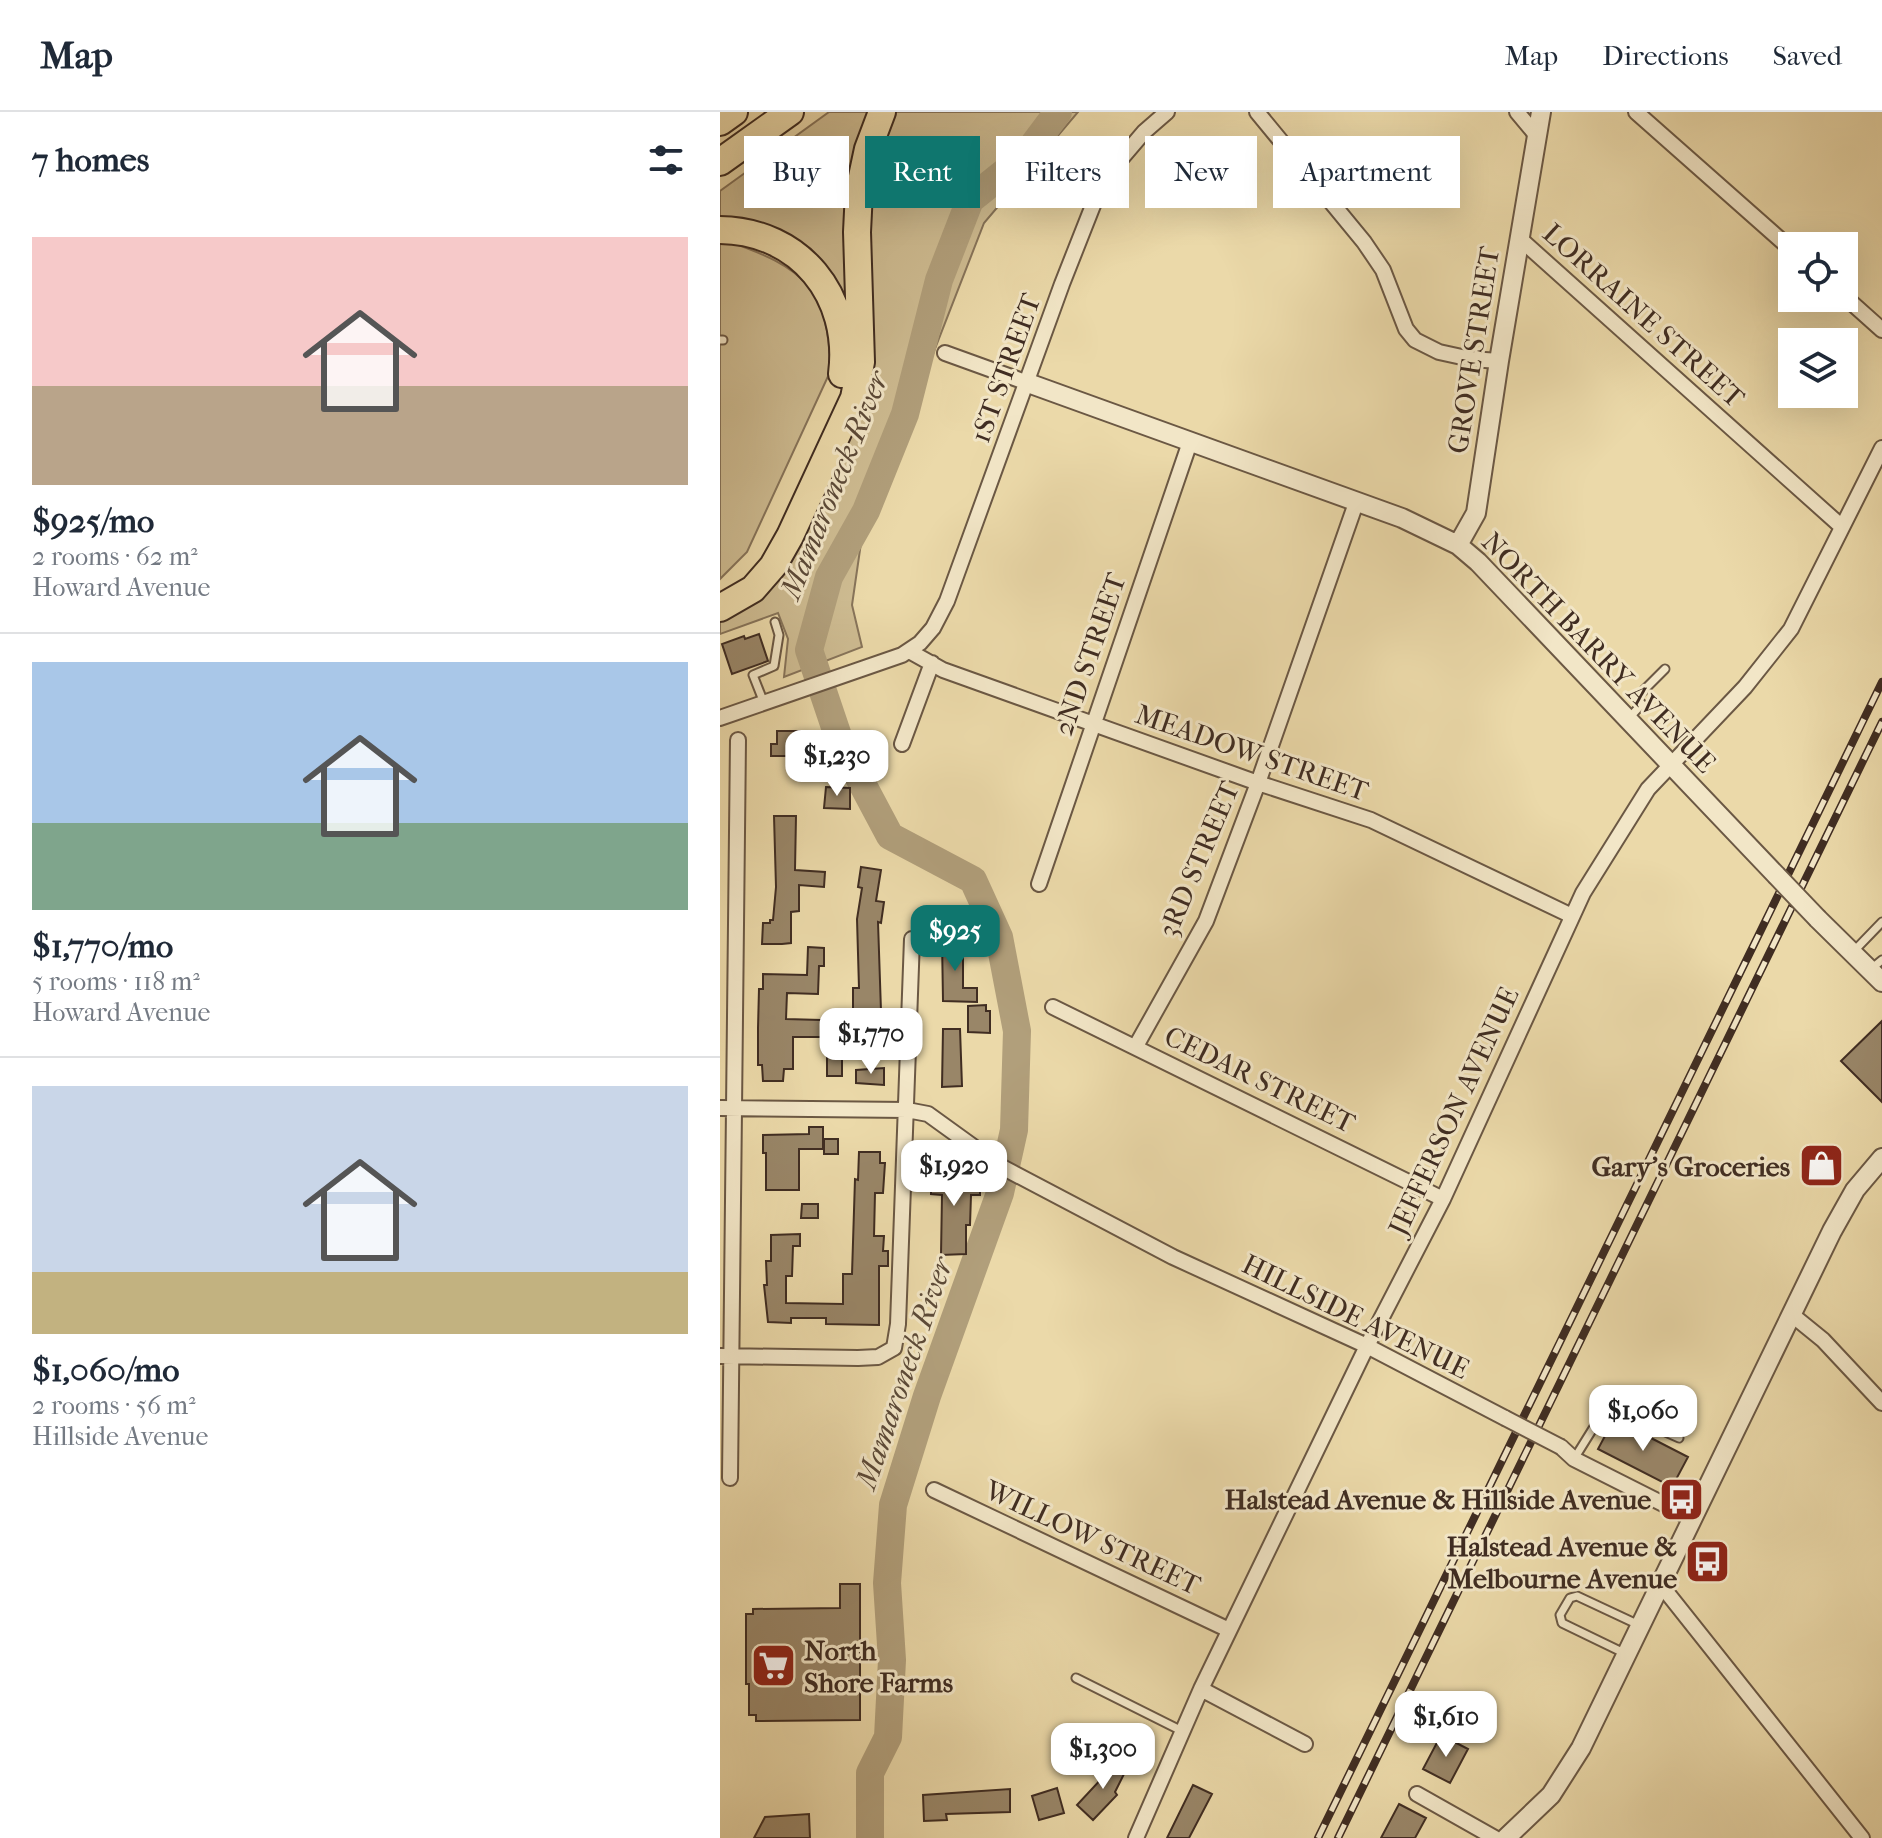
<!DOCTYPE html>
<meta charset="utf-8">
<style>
body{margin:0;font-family:"IM FELL French Canon",serif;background:#f2f2f3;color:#1f2937;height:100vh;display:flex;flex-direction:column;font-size:30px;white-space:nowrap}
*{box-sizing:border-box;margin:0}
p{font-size:26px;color:#747a83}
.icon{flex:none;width:44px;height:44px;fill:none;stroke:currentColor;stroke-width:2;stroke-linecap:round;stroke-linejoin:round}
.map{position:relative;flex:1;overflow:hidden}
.sheet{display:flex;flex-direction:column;background:#fff;width:720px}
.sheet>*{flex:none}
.banner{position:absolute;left:24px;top:24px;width:760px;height:72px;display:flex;gap:16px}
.fabs{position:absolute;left:1058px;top:120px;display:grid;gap:16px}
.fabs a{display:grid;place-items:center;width:80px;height:80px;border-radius:0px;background:#fff;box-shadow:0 8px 32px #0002;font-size:40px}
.price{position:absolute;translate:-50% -68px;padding:0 18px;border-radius:16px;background:#fff;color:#222;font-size:26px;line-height:52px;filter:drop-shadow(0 2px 4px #0008)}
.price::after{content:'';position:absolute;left:50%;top:48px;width:24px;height:18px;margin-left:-12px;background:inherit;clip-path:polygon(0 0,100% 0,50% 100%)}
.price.selected{background:#0f766e;color:#fff}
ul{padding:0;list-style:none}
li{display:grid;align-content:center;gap:16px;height:424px;padding:0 32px}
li+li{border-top:2px solid #e0e1e3}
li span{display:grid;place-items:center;height:248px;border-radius:0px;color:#555}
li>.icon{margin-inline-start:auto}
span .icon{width:144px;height:144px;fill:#fffc;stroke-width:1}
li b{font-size:34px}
h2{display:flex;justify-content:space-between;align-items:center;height:96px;padding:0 32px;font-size:34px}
.tag{padding:0 28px;border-radius:0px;background:#fff;box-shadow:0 8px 32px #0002;font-size:28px;line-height:72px}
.tag.selected{background:#0f766e;color:#fff}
header{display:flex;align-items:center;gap:48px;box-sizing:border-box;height:112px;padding:0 40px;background:#fff;border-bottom:2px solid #e0e1e3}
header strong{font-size:38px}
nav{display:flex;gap:44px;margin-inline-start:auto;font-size:28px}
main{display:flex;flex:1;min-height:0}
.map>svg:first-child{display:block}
.green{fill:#cebc92;stroke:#87745a;stroke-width:2}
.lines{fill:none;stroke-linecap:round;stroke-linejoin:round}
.river{stroke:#b19f7b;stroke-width:28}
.building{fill:#998668;stroke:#402d22;stroke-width:2}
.service-casing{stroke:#6b5844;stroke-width:11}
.minor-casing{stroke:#6b5844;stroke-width:18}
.tertiary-casing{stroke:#6b5844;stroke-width:22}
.motorway-casing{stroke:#402d22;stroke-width:30}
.service{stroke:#f2e6c7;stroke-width:7}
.minor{stroke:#f2e6c7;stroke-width:14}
.tertiary{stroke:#f2e6c7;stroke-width:18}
.motorway{stroke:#ebd9a9;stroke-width:26}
.rail-casing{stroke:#402d22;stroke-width:8}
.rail{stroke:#f2e6c7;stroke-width:5;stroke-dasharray:15;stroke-linecap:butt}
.minor-bridge-casing{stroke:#6b5844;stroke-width:18;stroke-linecap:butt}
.tertiary-bridge-casing{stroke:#6b5844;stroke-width:22;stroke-linecap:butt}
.minor-bridge{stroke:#f2e6c7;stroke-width:14}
.tertiary-bridge{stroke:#f2e6c7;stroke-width:18}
.labels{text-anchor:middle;stroke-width:6;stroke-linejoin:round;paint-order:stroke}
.street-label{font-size:28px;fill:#402d22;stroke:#f2e6c7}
.poi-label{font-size:28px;font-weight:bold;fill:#402d22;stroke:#f2e6c7;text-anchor:end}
.water-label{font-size:30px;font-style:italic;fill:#5c4a38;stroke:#f2e6c7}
</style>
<header>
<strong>Map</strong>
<nav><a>Map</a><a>Directions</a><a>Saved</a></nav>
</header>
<main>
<section class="sheet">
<h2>7 homes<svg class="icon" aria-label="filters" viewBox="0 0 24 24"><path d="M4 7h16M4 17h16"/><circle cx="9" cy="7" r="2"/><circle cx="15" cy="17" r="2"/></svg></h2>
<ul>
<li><span style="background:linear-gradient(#f6c9c9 60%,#b9a48a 0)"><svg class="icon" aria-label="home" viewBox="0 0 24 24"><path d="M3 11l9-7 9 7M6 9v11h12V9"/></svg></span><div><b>$925/mo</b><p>2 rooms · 62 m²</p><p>Howard Avenue</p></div></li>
<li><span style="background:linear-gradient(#a9c7e8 65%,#7fa58c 0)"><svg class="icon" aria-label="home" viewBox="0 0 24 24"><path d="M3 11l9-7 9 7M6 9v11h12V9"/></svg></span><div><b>$1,770/mo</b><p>5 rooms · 118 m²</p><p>Howard Avenue</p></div></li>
<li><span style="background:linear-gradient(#c9d6e8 75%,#c2b280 0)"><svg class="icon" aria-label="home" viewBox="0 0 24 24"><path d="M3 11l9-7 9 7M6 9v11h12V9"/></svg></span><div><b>$1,060/mo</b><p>2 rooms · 56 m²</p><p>Hillside Avenue</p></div></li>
</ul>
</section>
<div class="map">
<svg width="1162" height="1726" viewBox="0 0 1162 1726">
<rect width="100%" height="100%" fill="#ebd9a9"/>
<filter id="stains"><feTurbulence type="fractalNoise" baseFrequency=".0025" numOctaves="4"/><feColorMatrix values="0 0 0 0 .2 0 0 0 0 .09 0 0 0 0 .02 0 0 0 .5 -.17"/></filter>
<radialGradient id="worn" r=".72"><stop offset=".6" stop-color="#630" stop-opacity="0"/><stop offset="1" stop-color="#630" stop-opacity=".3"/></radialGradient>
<path class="green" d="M109,0H149L129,67L131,217L116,174L0,110V79Z
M175,0H358L264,111L142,424L132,493L142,535L64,565L68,527L58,501L0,522V506L130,324L148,136L150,69L170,9Z
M7,129C83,155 110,176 110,260L27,440L0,467V130Z"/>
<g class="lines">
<path class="river" d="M150,1726V1661L168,1625L172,1548L167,1471L173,1393L207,1284L280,1081L294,1018L297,919L279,825L253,768L170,724L120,630L89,538L109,465L146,399L185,302L219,168L250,88L305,44L338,0"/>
</g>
<path class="building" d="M39,522L48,549L12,562L2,532L24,524L25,527Z
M57,619H80V644H51V632H57Z
M106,675L130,676V697L104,696Z
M54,704H76L75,758L105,760L104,775L79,773V799L71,800V831L62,832H42L43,811H50V808H53L56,775Z
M141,755L161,758L156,789L164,790L161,811L158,810L161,899L133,900V876H139L137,807L142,776L138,775Z
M222,827H243V876H257V890L223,889Z
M88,835L104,836V854H99L98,882L67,881L66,907L136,909L135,927H122V964H107V925H73V957H64L63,969H43L42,953H38V916L39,877H43V862L87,863Z
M266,893V899H270V921L248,920V894Z
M1162,909V990L1121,949Z
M223,917H240L242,974L222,975Z
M164,956V973L136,971V958Z
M89,1015H103V1037H79V1078H46V1041H43V1023L89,1022Z
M104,1027H118V1042H104Z
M139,1040H160V1051H165L163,1081H155L154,1124H164L163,1139H168V1154H159V1213L106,1212V1206H71V1211L48,1210L44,1173H47L46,1149H51V1123L80,1122V1134H73L72,1164H66V1191L123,1192V1162H132L135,1067L138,1068Z
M211,1056H229L228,1065H260V1083H251L250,1113H246V1142L221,1143L222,1083L211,1082Z
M82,1092H98V1106H81Z
M894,1307L968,1345L952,1375L878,1337Z
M120,1472H140V1608L36,1609V1603H29V1572H26V1502H33V1497L120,1496Z
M721,1623L748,1637L730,1671L703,1657Z
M387,1649L406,1658L395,1680L397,1683L373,1708L357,1693L384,1664L381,1662Z
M473,1673L492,1682L469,1726H447Z
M337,1676L344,1701L319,1708L312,1684Z
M290,1677V1700L226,1702L227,1708L204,1709L203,1683Z
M679,1692L706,1706L695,1726H661Z
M89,1702L90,1726H34L45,1705Z"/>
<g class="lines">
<defs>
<path id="service" d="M0,228H3
M44,591L33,563L54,554L59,523L55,510
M909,606L922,592L916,586L945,557
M1134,839L1162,810
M1151,857L1162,848
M854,1347L887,1294L959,1326
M904,1541L842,1511L840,1503L850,1486L857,1484L919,1513
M356,1566L462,1619"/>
<path id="minor" d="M537,0L644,130L663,158L686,217L695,228L719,240L751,247L779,249
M797,0L817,24
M916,0L1072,138
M799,126L1122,415
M1124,184L1162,218
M225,241L308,271
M189,539L223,558L538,671L651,708L852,804
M0,606L182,543L200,531L213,516L227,489L342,172L383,68L424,20L447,0
M182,632L212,551
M319,772L470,330
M333,895L723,1087
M416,934L486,809L538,671L636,391
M0,996L187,998L208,1002L280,1054L453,1145L647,1234L785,1306
M1071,1202L1103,1228L1162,1291
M0,1244L138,1246L158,1245L174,1236L178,1212L192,827
M841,1335L854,1347L973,1407
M10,1366L18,628
M214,1378L509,1518
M941,1473L1142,1726
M481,1577L585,1632
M697,1682L775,1726
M416,1726L481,1577L647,1234L723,1087L863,781L928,677L1025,575L1071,517L1162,336"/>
<path id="tertiary" d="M308,271L682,406L738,433L758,450L1056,763
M738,433L756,401L779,249L821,0
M1098,807L1162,870
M786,1726L831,1683L861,1636L1112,1119L1135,1078L1162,1046"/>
<path id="motorway" d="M0,10L14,0
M0,50L70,0
M0,118C80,119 132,184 122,262
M0,496L33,477L53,454L70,424L134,286L141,250L137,120L139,79L148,37L162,0"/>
</defs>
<use href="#service" class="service-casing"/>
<use href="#minor" class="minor-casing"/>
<use href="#tertiary" class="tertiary-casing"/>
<use href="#motorway" class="motorway-casing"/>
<use href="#service" class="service"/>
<use href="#minor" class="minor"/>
<use href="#tertiary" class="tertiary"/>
<use href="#motorway" class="motorway"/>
<defs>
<path id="rail" d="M598,1726L1162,570
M618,1726L1162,610"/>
</defs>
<use href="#rail" class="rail-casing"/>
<use href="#rail" class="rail"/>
<defs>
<path id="minor-bridge" d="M785,1306L841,1335"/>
<path id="tertiary-bridge" d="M1056,763L1098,807"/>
</defs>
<use href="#minor-bridge" class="minor-bridge-casing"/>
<use href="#tertiary-bridge" class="tertiary-bridge-casing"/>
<use href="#minor-bridge" class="minor-bridge"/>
<use href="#tertiary-bridge" class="tertiary-bridge"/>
</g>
<defs>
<symbol id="shop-square" viewBox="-11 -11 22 22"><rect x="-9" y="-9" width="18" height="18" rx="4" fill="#8f2418" stroke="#f2e6c7"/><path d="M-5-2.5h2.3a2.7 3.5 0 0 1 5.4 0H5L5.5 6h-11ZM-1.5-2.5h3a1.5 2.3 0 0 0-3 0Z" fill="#fff"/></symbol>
<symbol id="bus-square" viewBox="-11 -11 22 22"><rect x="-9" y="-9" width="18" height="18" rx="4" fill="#8f2418" stroke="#f2e6c7"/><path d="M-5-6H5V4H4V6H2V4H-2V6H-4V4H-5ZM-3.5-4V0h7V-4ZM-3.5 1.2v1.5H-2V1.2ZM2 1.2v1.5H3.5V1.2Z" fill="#fff"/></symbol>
<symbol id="supermarket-square" viewBox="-11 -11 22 22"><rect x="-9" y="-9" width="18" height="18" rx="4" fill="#8f2418" stroke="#f2e6c7"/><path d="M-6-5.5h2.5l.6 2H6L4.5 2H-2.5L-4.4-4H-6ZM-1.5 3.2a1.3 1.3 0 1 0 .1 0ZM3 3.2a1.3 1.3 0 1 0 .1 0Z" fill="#fff"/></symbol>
</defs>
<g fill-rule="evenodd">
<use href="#shop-square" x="1076" y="1028" width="51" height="51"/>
<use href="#bus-square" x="936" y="1362" width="51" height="51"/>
<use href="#bus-square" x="962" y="1424" width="51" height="51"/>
<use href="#supermarket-square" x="28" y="1528" width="51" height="51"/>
</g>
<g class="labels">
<g class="street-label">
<text transform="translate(924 203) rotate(42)" y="10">LORRAINE STREET</text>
<text transform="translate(753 238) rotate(-81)" y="10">GROVE STREET</text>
<text transform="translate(285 256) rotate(-70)" y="10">1ST STREET</text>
<text transform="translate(879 540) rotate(46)" y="10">NORTH BARRY AVENUE</text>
<text transform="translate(369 542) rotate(-71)" y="10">2ND STREET</text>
<text transform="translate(532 640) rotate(19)" y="10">MEADOW STREET</text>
<text transform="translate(478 747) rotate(-67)" y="10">3RD STREET</text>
<text transform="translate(540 967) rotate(26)" y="10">CEDAR STREET</text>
<text transform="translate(733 999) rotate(-65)" y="10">JEFFERSON AVENUE</text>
<text transform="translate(636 1204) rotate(26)" y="10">HILLSIDE AVENUE</text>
<text transform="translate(373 1425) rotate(25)" y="10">WILLOW STREET</text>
</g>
<g class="poi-label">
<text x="1070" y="1064">Gary's Groceries</text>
<text x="931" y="1397">Halstead Avenue &amp; Hillside Avenue</text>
<text x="957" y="1444">Halstead Avenue &amp;<tspan x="957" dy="32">Melbourne Avenue</tspan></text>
<text x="84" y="1548" text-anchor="start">North<tspan x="84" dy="32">Shore Farms</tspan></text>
</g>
<g class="water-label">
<text transform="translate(114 373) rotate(-68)" y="10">Mamaroneck River</text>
<text transform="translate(184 1261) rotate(-71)" y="10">Mamaroneck River</text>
</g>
</g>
<rect width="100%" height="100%" filter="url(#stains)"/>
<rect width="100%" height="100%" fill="url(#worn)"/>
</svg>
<div class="fabs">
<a><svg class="icon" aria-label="locate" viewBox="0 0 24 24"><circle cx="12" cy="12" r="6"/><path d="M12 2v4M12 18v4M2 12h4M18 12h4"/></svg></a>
<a><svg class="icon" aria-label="layers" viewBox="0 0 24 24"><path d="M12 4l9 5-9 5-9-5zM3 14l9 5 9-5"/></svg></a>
</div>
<b class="price" style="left:117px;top:686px">$1,230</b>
<b class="price selected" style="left:235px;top:861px">$925</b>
<b class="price" style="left:151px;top:964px">$1,770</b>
<b class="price" style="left:234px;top:1096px">$1,920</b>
<b class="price" style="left:923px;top:1341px">$1,060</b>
<b class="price" style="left:726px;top:1647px">$1,610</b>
<b class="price" style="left:383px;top:1679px">$1,300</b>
<div class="banner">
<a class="tag">Buy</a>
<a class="tag selected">Rent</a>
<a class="tag">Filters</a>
<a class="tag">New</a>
<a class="tag">Apartment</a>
</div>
</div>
</main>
